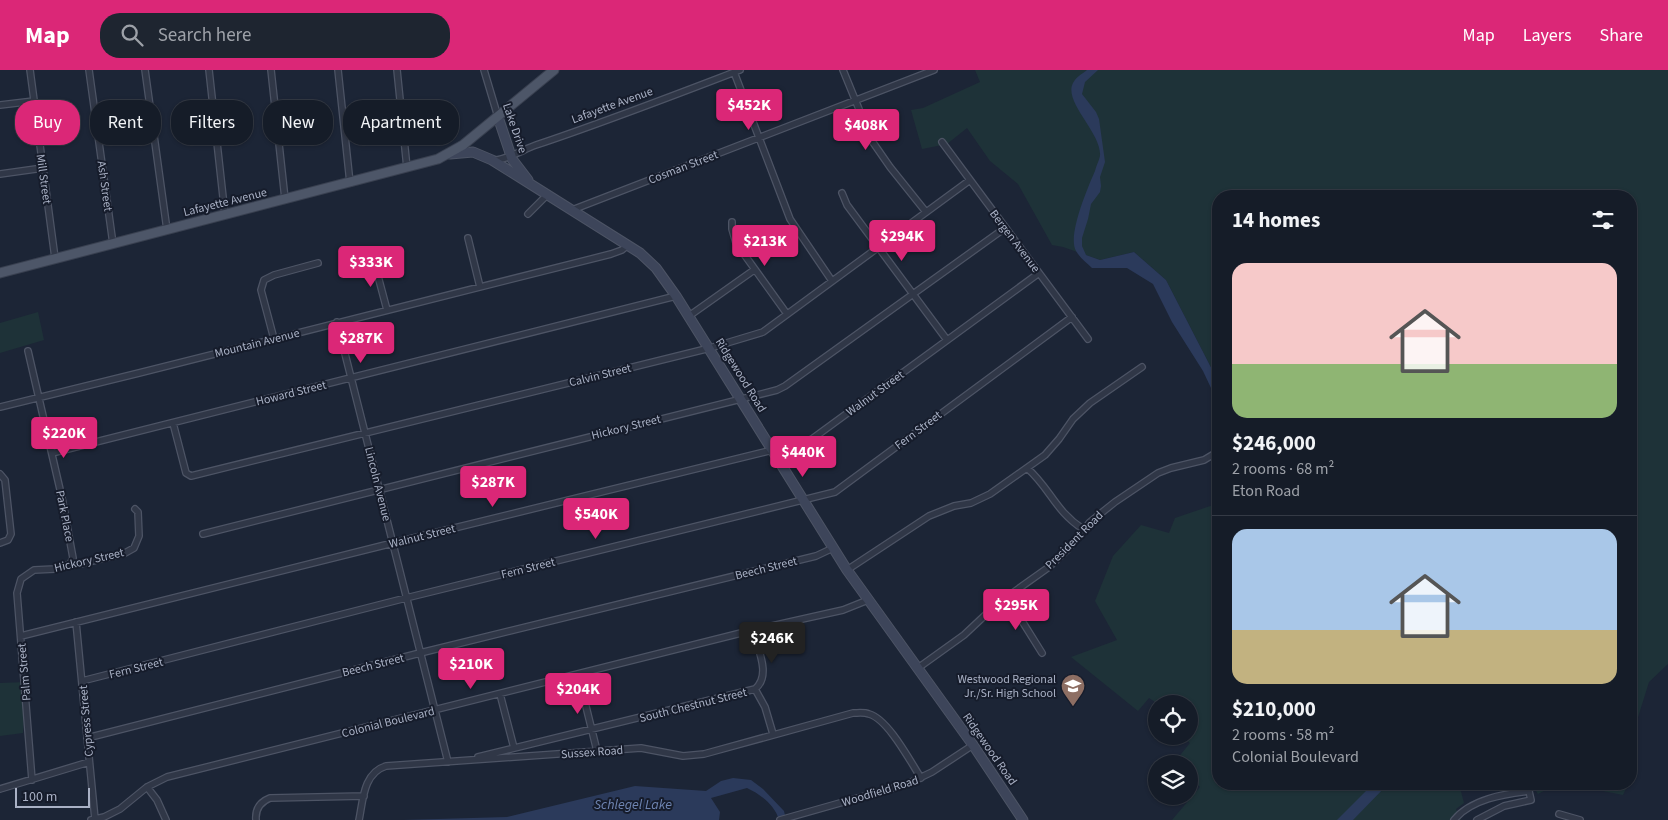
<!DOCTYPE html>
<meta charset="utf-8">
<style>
body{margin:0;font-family:"Source Sans 3",sans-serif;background:#1e2530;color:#f1f3f6;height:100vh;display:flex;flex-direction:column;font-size:19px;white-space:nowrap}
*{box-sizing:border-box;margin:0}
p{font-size:16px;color:#9da1a8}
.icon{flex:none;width:28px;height:28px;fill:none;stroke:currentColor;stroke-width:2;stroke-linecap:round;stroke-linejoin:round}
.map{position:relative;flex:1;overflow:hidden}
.side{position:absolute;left:1212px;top:120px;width:425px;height:600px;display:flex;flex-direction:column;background:#151c28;border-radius:20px;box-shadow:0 1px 4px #0004,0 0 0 1px #343a45}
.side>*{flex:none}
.banner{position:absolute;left:15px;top:30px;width:475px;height:45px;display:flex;gap:10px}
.tools{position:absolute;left:1148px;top:625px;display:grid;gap:10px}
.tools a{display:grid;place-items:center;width:50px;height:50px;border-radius:50%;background:#151c28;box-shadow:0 1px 4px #0004,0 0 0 1px #343a45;font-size:25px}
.scale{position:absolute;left:15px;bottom:12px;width:75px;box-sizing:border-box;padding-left:5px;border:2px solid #a9b1c5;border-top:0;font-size:14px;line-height:18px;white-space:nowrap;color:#a9b1c5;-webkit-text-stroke:4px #161c2b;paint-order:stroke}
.price{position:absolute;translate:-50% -42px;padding:0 11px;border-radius:5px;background:#db2777;color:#fff;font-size:16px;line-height:32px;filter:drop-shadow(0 1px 2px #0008)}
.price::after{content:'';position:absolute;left:50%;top:30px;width:15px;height:11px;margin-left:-8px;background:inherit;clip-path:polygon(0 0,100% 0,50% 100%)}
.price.active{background:#222;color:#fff}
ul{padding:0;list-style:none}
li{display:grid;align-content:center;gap:10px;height:265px;padding:0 20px}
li+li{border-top:1px solid #343a45}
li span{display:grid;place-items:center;height:155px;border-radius:15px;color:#555}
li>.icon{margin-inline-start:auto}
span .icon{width:90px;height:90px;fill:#fffc;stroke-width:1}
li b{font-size:21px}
h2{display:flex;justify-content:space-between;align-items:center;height:60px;padding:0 20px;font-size:21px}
.chip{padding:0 18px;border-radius:20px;background:#151c28;box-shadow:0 1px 4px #0004,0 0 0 1px #343a45;font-size:18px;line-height:45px}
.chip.active{background:#db2777;color:#fff}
header{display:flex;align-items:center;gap:30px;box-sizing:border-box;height:70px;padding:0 25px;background:#db2777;color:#fff}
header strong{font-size:24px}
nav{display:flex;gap:28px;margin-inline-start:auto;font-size:18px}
.search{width:350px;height:45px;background:#1e2530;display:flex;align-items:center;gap:12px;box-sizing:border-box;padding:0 18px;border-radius:20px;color:#9da1a8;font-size:19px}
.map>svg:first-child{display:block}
.green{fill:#1e3238}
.water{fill:#2b3a5b}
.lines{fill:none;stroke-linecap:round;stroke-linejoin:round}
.street-casing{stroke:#4d5465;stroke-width:8}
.secondary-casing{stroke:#4d5465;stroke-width:11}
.primary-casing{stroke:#394050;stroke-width:11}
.street{stroke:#303747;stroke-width:5.5}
.secondary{stroke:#3d455a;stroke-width:9}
.primary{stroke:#4d5668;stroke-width:9}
.labels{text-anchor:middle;stroke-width:4;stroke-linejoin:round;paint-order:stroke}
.street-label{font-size:12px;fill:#a9b1c5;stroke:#161c2b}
.poi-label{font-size:12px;fill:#a9b1c5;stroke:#161c2b;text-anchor:end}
.water-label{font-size:14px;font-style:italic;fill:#6e84b1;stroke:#161c2b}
</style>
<header>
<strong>Map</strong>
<div class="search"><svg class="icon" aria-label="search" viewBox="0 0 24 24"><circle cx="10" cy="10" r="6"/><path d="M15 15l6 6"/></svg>Search here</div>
<nav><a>Map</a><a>Layers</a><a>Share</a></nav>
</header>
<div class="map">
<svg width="1668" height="750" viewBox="0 0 1668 750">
<rect width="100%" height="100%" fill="#1c2536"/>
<path class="green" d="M975,0H1668V594L1649,612L1634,660V700L1631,707V126H1219V313L1166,210L1134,182L1100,190L1063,177L1052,175L1018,114L990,91L967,58L947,74L922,79L911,40L923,38L980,12Z
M38,242L44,270L0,283V253Z
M1219,433V714H1459L1464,733L1456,739L1461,750H1172L1200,717L1189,707V694H1173L1190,673L1181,666H1189V634H1158L1149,628L1138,641L1071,587L1117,570L1095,531L1113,486L1141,455L1169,463L1175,448Z
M26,612L23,663L0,666V613Z
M1532,714H1557L1538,724Z
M1568,714H1628L1623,725Z"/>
<path class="water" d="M1087,0H1098L1085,12L1082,24L1096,42L1099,49L1105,92L1100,107L1101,116L1100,122L1091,134L1088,149L1082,168V176L1086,185L1100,190L1134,182L1166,210L1219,313V327L1211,318L1203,301L1172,252L1153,214L1127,198H1092C1087,193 1080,188 1076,181C1067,166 1088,117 1095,101C1096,96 1099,91 1100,86C1102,63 1063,32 1073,13C1076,7 1082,4 1087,0Z
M733,708L751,710L763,719L784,741L786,750H779C775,735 760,724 747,718L711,728L720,742L719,750H403L507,747L635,716L706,721L721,711Z
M1373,714H1388L1353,750H1337Z"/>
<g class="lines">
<defs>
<path id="street" d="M30,0L55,188
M89,0L113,174
M145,0L167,160
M209,0L225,145
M271,0L285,129
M338,0L350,113
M397,0L407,98
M484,0L498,47
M843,0L872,71L890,97L926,142
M734,2L790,149L832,211
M0,35L34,31
M942,72L1088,269
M493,90C505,91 524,79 536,75C605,52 672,26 740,0
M0,104L43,98
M842,123L847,135L947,270
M572,140L934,0
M528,144L547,125
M732,152V159L736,173L787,244
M468,168L480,217
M374,191L387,240
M689,246L754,200
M337,252L448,692
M274,269L261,220L264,210L274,205L318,193
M28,281L62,428L73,488L70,494
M0,337L139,303L611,184L622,180L628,175
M173,353L186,403L191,406L710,278L763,262L970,110
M52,383L676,226
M1027,398C1050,418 1055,441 1083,459
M0,404L5,410L11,464L8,470L0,473
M203,464L777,320L785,316L1005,158
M847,500L929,446L954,436L971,433L990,424L1045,385L1059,369L1073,349L1090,333L1142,297
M1007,527L1042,583
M76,552L95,749
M753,560C757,578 772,605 755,619
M21,566L393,473L797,374L812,369L1039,203
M918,598L964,565L997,534L1049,497L1068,479L1090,452L1115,432L1158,403L1171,398L1204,390L1219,381
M578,604L597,681
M82,611L406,528L835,422L1072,247
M755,619L765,637L773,664
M500,624L514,678
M87,668L420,583L816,486L833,478
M478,687L755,619
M32,710L17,523L21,509L34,500L55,499L70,494H80L125,483L134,478L139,466L138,442L135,439
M147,717L157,730L166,750
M0,719L89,692
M1559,744L1580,750
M91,750L104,747L120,739L147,717L167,707L753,560L843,540L868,530
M256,750C255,739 260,732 270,728L364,726
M359,750C363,731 363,703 386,696L641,678L683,686L704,684L853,643C858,643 864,642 869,644C888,649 910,691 921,708
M780,750L907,714L932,702L973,675
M1454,750C1471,729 1504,724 1529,721L1531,730L1504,736L1477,750"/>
<path id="secondary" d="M498,47L512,89L528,110
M450,84L473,82L492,90L640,183L656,198L676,226L847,500L973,675L1023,750"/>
<path id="primary" d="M0,203L438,89L463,75L554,0"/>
</defs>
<use href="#street" class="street-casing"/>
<use href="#secondary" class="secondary-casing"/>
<use href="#primary" class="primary-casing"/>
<use href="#street" class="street"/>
<use href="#secondary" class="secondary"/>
<use href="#primary" class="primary"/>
</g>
<defs>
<symbol id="school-pin" viewBox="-11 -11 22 30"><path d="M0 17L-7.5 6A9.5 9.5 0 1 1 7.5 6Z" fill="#8d6e63" stroke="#161c2b"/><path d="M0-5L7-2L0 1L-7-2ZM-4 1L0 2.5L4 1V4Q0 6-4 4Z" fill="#fff"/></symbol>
</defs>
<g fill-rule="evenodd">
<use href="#school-pin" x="1059" y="602" width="28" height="38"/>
</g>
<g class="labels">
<g class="street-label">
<text transform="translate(612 35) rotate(-20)" y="4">Lafayette Avenue</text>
<text transform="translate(515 58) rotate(71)" y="4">Lake Drive</text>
<text transform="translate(683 97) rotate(-21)" y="4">Cosman Street</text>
<text transform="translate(44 109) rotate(82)" y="4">Mill Street</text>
<text transform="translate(105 116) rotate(82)" y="4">Ash Street</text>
<text transform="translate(225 132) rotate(-14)" y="4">Lafayette Avenue</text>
<text transform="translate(1015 171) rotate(53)" y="4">Bergen Avenue</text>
<text transform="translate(257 273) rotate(-14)" y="4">Mountain Avenue</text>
<text transform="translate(600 305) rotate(-14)" y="4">Calvin Street</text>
<text transform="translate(741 305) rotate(58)" y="4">Ridgewood Road</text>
<text transform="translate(291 323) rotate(-14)" y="4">Howard Street</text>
<text transform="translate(875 323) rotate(-36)" y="4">Walnut Street</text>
<text transform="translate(626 357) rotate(-14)" y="4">Hickory Street</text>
<text transform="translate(918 360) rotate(-37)" y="4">Fern Street</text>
<text transform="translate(378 414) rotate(76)" y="4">Lincoln Avenue</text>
<text transform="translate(65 446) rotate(79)" y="4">Park Place</text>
<text transform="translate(422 466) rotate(-14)" y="4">Walnut Street</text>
<text transform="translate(1074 470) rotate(-45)" y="4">President Road</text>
<text transform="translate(89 490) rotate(-13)" y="4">Hickory Street</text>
<text transform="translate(528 498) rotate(-14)" y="4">Fern Street</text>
<text transform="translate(766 498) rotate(-14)" y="4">Beech Street</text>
<text transform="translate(373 595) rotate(-14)" y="4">Beech Street</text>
<text transform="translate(136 598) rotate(-14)" y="4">Fern Street</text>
<text transform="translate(24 602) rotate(-95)" y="4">Palm Street</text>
<text transform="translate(693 635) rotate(-14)" y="4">South Chestnut Street</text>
<text transform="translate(86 651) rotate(-95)" y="4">Cypress Street</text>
<text transform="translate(388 652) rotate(-14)" y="4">Colonial Boulevard</text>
<text transform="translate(990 679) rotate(55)" y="4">Ridgewood Road</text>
<text transform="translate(592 682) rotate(-4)" y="4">Sussex Road</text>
<text transform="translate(880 721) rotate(-17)" y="4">Woodfield Road</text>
</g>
<g class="poi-label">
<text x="1056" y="613">Westwood Regional<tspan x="1056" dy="14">Jr./Sr. High School</tspan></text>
</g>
<g class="water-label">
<text x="633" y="739">Schlegel Lake</text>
</g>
</g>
</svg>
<div class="tools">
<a><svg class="icon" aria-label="locate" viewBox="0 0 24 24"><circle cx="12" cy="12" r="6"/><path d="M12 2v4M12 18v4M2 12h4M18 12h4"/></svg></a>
<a><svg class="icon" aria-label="layers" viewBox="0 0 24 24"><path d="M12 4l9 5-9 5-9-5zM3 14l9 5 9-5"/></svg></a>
</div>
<div class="scale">100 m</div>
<b class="price" style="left:749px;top:61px">$452K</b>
<b class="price" style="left:866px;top:81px">$408K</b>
<b class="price" style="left:902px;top:192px">$294K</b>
<b class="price" style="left:765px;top:197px">$213K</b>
<b class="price" style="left:371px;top:218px">$333K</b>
<b class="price" style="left:361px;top:294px">$287K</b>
<b class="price" style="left:64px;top:389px">$220K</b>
<b class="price" style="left:803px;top:408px">$440K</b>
<b class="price" style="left:493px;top:438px">$287K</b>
<b class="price" style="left:596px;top:470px">$540K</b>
<b class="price" style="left:1016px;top:561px">$295K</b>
<b class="price active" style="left:772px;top:594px">$246K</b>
<b class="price" style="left:471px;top:620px">$210K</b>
<b class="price" style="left:578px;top:645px">$204K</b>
<div class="banner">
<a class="chip active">Buy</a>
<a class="chip">Rent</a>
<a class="chip">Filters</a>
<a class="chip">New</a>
<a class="chip">Apartment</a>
</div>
<section class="side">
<h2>14 homes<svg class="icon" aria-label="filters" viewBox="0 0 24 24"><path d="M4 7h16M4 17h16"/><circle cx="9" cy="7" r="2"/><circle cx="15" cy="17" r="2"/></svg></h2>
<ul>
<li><span style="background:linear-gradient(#f6c9c9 65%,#8fb573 0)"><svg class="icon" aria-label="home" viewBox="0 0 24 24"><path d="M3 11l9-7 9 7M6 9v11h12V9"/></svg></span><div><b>$246,000</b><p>2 rooms · 68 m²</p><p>Eton Road</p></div></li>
<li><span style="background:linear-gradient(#a9c7e8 65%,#c2b280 0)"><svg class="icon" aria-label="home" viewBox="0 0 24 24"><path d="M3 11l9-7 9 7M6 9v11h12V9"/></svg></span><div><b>$210,000</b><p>2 rooms · 58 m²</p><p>Colonial Boulevard</p></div></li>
</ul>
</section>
</div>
